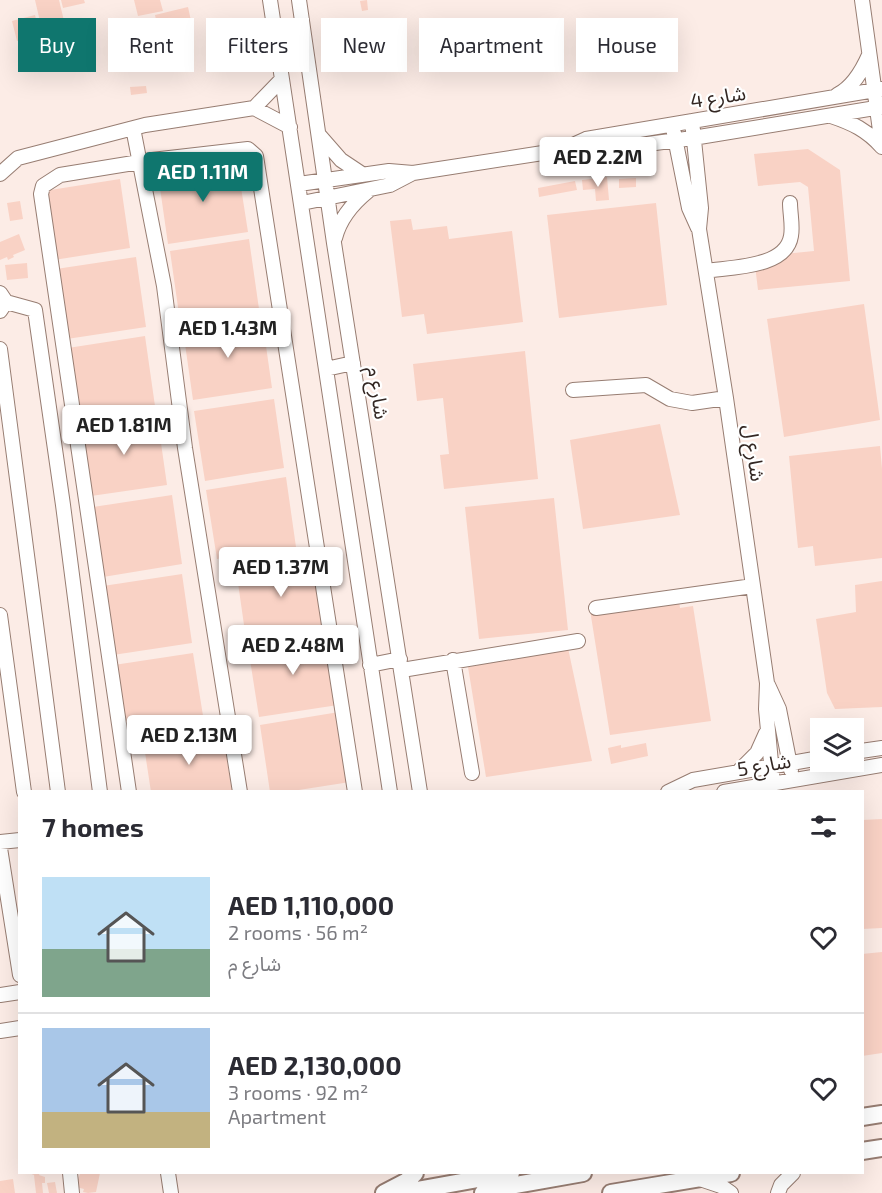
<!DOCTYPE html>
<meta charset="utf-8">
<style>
body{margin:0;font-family:"Exo 2","Noto Sans Arabic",sans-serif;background:#f7f7f7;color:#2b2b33;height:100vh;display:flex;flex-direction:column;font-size:22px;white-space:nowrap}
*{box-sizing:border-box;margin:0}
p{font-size:20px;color:#7c7c81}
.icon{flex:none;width:33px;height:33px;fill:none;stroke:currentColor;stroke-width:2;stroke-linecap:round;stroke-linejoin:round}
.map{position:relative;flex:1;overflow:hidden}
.sheet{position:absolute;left:18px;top:790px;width:846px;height:384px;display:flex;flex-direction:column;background:#fff;border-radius:0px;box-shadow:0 6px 24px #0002}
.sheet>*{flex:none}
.banner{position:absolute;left:18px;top:18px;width:846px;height:54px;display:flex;gap:12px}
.buttons{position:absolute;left:810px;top:718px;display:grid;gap:12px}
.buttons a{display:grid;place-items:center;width:54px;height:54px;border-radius:0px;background:#fff;box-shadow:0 6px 24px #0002;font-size:30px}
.price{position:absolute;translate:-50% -51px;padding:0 14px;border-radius:6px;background:#fff;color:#222;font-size:20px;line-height:39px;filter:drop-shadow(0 2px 3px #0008)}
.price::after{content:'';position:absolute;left:50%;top:36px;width:18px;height:14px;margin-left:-9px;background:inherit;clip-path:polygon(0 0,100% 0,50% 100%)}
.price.active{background:#0f766e;color:#fff}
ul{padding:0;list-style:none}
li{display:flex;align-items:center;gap:18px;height:150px;padding:0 24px}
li+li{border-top:2px solid #e1e1e2}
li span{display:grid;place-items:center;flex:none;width:168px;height:120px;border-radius:0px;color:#555}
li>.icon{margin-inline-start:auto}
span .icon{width:72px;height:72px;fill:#fffc;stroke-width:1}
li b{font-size:26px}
h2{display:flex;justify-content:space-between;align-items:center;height:72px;padding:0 24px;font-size:26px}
.chip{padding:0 21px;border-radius:0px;background:#fff;box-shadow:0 6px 24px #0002;font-size:21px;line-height:54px}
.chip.active{background:#0f766e;color:#fff}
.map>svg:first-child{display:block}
.built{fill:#fcece6;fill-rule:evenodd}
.building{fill:#f9d2c5}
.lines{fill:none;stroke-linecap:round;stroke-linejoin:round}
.minor-casing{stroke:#977d72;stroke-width:16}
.major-casing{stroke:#977d72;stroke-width:20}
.minor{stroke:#fff;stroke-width:14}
.major{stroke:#fff;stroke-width:16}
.labels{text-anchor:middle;stroke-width:4.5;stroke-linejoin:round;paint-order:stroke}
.street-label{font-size:20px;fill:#332723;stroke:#fff}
</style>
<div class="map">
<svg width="882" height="1193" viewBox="0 0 882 1193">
<rect width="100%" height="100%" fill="#fcf6f4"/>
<path class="built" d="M0,0H882V1193H0ZM820,729H854V762H820ZM20,792H862V1173H20Z"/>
<path class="building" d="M35,0H59L65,25L42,30Z
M61,0H84L85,3L63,8Z
M134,0H160L163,11L138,16Z
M367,0L368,10L362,11L360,1Z
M188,7L193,30L160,38L155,15Z
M35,15L40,35L17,41L12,21Z
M146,86L147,93L131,95L130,87Z
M808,149L840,170L850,281L758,290L754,257L814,251L808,187L800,182L758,186L754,154Z
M237,162L248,232L168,244L158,174Z
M607,177L609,200L596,201L595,189L583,190L582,180Z
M636,178V187L619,188V179Z
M120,179L130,248L54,260L44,191Z
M575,181L577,190L539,197L538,188Z
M20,201L23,219L10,221L7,203Z
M656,203L667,305L559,318L547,215Z
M411,219L413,230L447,226L449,239L512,231L523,322L427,334L424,314L402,317L390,221Z
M19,234L25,250L13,255L14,257L8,260L7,257L0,260V242Z
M249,239L259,309L180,321L170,251Z
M136,257L146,327L67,339L56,269Z
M27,263L28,278L7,280L5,265Z
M864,304L880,420L784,437L767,319Z
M262,318L272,388L193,400L183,330Z
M145,336L155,406L79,418L68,348Z
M525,351L538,479L444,489L440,455L449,454L443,398L417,401L413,364Z
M274,399L284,468L205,481L194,411Z
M157,415L167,485L91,496L81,427Z
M660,424L680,515L583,529L570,440Z
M880,446L882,469V558L815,566L813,546L798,548L789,456Z
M286,477L296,547L217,559L206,490Z
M172,495L182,564L103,577L93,507Z
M554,498L568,630L479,639L465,507Z
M315,557L326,626L246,639L236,569Z
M182,574L192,643L113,655L103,586Z
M882,581V707L835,709L827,693L816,619L856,612L855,585Z
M679,600L680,608L693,606L711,721L610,735L590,610Z
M328,635L338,705L259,717L248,647Z
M568,648L592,761L486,777L468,667Z
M193,653L204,722L125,735L114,665Z
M339,712L350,782L286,792H270L260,725Z
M223,734L232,792H151L144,746Z
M646,743L648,756L611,764L608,748L621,745V748Z
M882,819V928L862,929V820Z
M882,952V1053L862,1056V954Z
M29,1173H40L39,1175L45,1177V1183H42L43,1193H36L34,1175Z
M80,1173H100L96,1192L88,1193L83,1192L84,1189L76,1187Z
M13,1179L15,1193H0V1181Z
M55,1182L57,1193H49L47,1183Z"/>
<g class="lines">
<defs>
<path id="minor" d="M270,0L390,792
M299,0L334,243L420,792
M862,0L882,145
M837,95C853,87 862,71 869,55
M254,108L290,127
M831,116C852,123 867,130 882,147
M692,121L701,208L699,229L726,398L767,683L766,709L773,784
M133,128L164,286L185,448L240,792
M674,133L689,208L698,228
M320,136L341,160L362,174
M564,149L586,139L882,89
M0,174L18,158L145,125L254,108L282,79
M299,184L389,171L413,173L562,150L587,152L693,138L882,107
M302,203L390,185L413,173
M335,238C340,218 352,204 368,191
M706,271C731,267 786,268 791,236C793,226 790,213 790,203
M0,293L6,302L0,311
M6,302L35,310L63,505L100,792
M0,349L58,792
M326,369L353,363
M573,390L646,385L670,399L692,403L726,398
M596,608L753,586
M0,615L24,792
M453,660L472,773
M370,665L400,659
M402,670L578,641
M768,685L779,709L791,770
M854,752L882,748
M740,770L757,753L766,733
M129,792L41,194L43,186L60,175L152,160L248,149L256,156L355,792
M668,792L693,780L820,758
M724,792L882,765
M0,842L20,840
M0,848L20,975
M0,995L20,992
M0,1031L20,1028
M70,1173L72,1193
M168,1173L171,1193
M700,1179L721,1186L731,1193
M778,1193L781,1185L793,1173"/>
<path id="major" d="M862,1117L882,1114
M862,1151L882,1148
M384,1193L407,1181L415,1173
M400,1193L511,1173
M483,1193L493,1189L583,1173
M611,1193L731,1173"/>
</defs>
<use href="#minor" class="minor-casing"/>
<use href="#major" class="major-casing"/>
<use href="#minor" class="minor"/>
<use href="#major" class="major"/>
</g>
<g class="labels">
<g class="street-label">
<text transform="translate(718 97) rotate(-9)" y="7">شارع 4</text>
<text transform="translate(378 393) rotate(81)" y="7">شارع م</text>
<text transform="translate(754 453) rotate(82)" y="7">شارع ل</text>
<text transform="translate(764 765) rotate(-10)" y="7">شارع 5</text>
</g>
</g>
</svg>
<div class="buttons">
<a><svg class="icon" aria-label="layers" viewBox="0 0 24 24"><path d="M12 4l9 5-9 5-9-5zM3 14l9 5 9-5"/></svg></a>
</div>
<b class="price" style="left:598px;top:188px">AED 2.2M</b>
<b class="price active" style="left:203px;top:203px">AED 1.11M</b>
<b class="price" style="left:228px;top:359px">AED 1.43M</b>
<b class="price" style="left:124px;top:456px">AED 1.81M</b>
<b class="price" style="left:281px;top:598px">AED 1.37M</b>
<b class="price" style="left:293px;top:676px">AED 2.48M</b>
<b class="price" style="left:189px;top:766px">AED 2.13M</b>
<div class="banner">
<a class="chip active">Buy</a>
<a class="chip">Rent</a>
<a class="chip">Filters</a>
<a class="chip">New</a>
<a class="chip">Apartment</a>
<a class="chip">House</a>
</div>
<section class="sheet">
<h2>7 homes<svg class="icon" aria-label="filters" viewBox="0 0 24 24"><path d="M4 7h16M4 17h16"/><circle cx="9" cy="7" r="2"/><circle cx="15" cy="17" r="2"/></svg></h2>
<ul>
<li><span style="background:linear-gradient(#bfe0f5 60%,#7fa58c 0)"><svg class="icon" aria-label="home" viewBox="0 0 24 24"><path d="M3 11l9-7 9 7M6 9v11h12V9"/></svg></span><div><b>AED 1,110,000</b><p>2 rooms · 56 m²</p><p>شارع م</p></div><svg class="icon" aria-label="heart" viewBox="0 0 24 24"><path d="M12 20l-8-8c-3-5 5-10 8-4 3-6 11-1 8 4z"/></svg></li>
<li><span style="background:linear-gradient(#a9c7e8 70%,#c2b280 0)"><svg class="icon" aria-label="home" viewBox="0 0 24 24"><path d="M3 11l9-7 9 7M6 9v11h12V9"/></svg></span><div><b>AED 2,130,000</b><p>3 rooms · 92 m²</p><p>Apartment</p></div><svg class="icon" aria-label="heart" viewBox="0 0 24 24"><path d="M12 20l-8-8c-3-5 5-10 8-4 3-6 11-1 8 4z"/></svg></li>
</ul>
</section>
</div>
